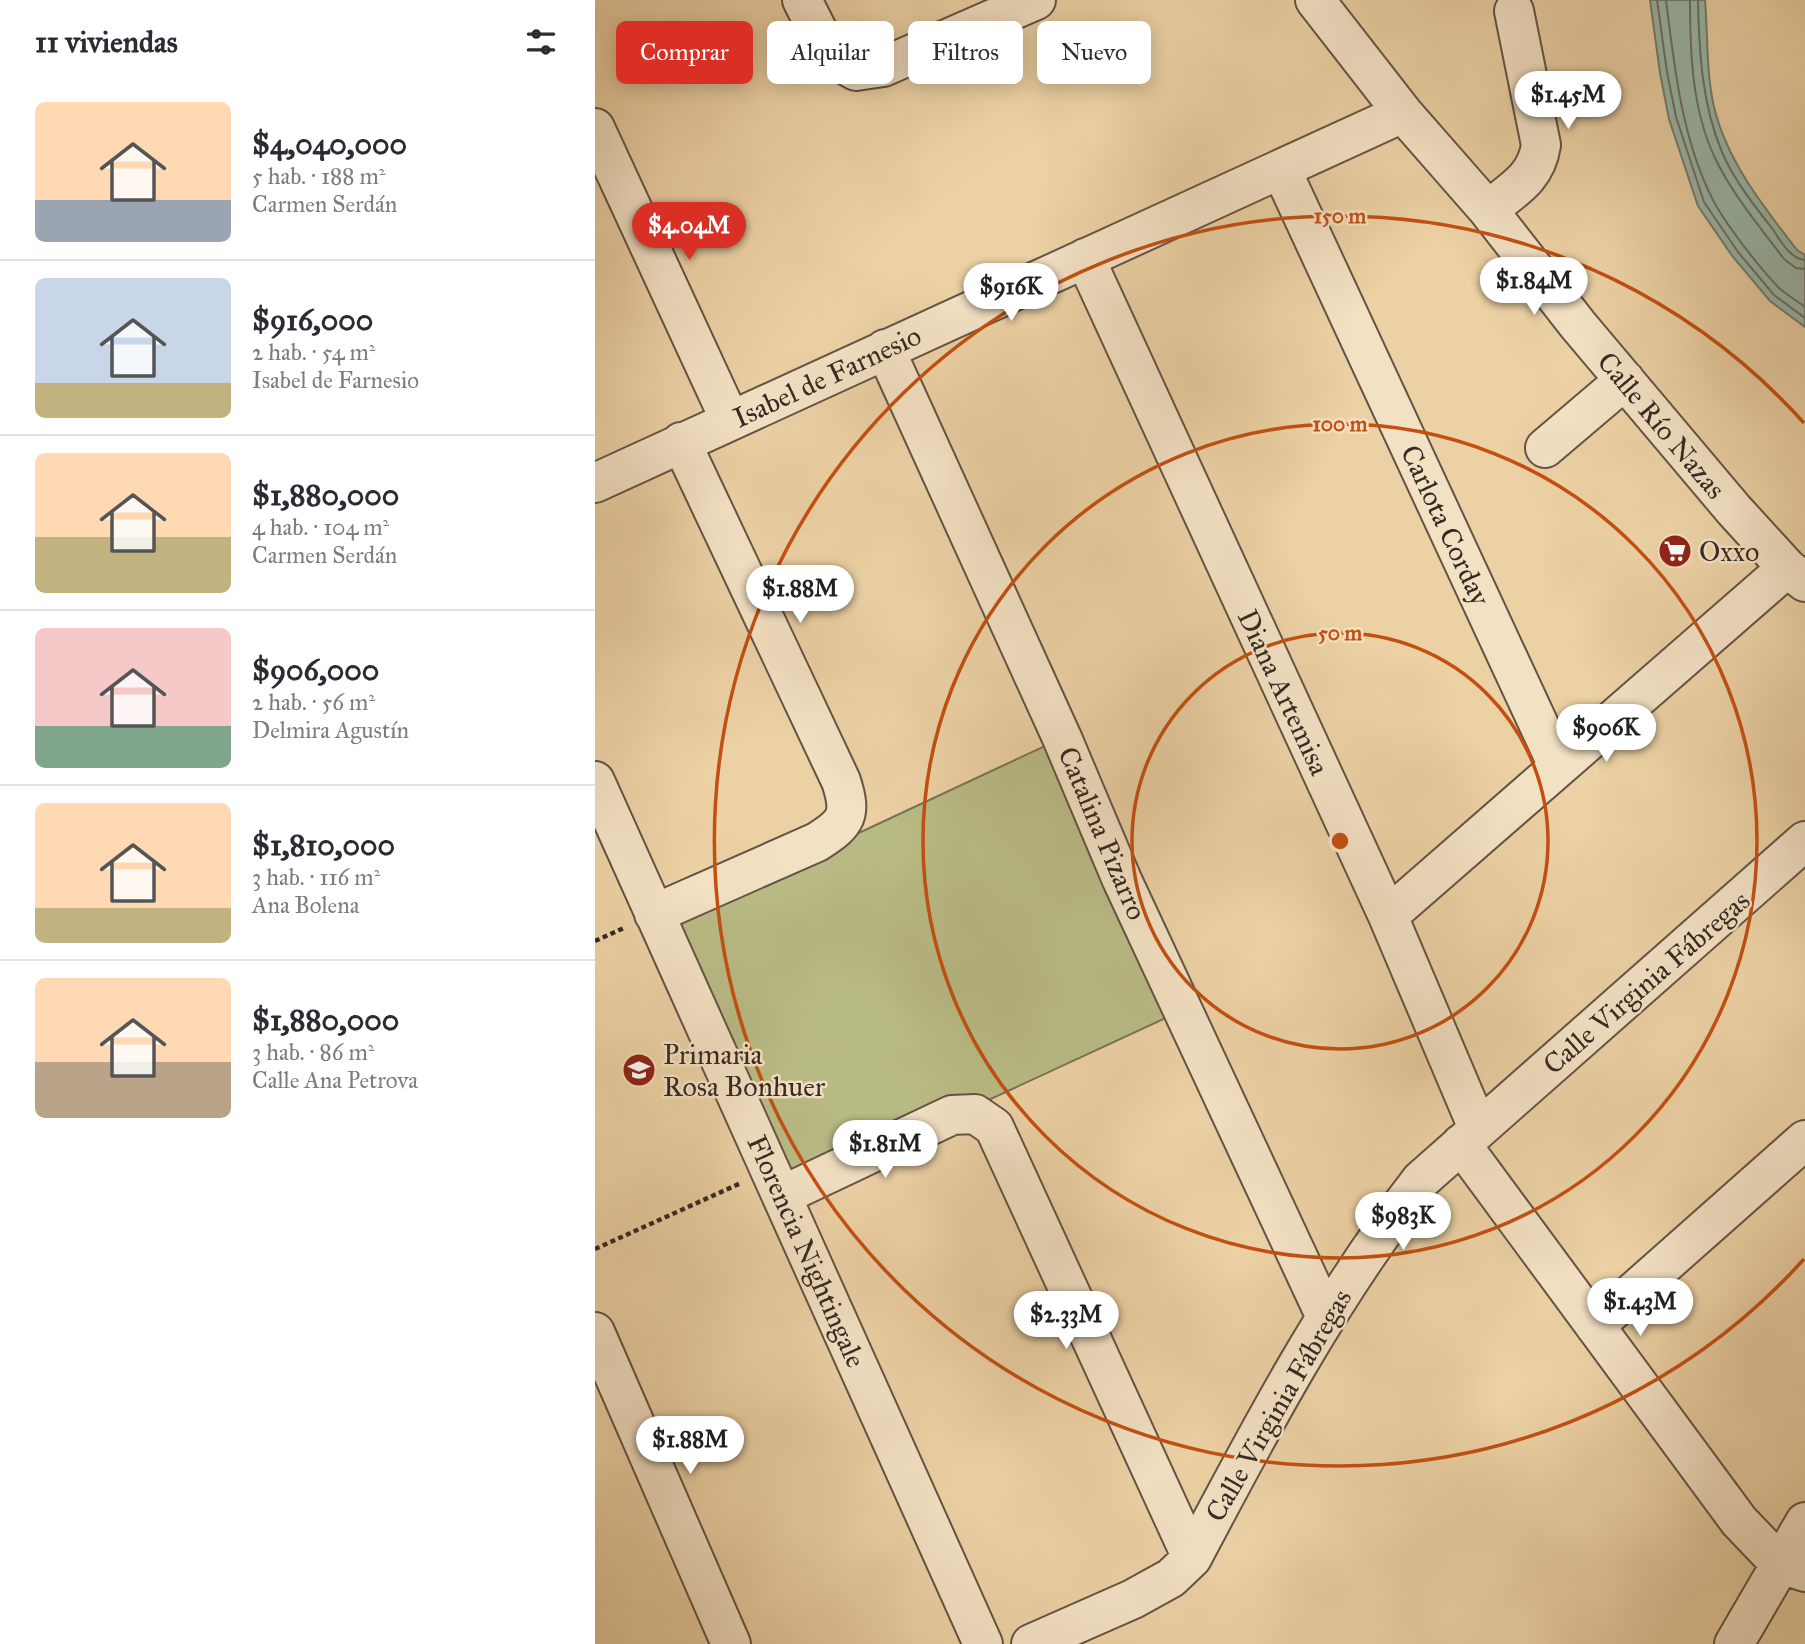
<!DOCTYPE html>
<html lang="es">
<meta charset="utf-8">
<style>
body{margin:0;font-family:"IM FELL Great Primer",serif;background:#f7f7f7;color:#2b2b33;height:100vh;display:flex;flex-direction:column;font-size:26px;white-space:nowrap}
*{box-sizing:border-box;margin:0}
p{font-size:23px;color:#7c7c81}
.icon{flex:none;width:38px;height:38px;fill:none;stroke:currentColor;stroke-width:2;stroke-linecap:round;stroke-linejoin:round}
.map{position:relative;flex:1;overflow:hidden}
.details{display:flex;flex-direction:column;background:#fff;width:595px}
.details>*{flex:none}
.top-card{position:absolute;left:21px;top:21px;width:665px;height:63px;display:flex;gap:14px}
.price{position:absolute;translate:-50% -60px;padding:0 16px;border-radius:24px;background:#fff;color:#222;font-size:23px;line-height:46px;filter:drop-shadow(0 2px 4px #0008)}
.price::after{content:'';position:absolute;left:50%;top:42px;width:21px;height:16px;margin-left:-10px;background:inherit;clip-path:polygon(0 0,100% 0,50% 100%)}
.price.active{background:#d93025;color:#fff}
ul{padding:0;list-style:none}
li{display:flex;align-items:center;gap:21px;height:175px;padding:0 35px}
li+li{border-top:2px solid #e1e1e2}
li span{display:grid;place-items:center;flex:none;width:196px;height:140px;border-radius:10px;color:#555}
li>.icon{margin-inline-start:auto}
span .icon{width:84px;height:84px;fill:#fffc;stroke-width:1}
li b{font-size:30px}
h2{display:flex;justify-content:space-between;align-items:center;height:84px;padding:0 35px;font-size:30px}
.chip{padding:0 24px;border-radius:10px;background:#fff;box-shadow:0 4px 18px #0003;font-size:24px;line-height:63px}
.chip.active{background:#d93025;color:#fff}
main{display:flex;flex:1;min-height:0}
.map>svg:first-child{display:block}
.green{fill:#b9bb85;stroke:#787254;stroke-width:2}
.water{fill:#99b7a9;stroke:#717e74;stroke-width:2}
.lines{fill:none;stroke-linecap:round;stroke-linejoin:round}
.shore{stroke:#687066;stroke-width:2}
.minor-casing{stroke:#645344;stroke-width:42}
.path{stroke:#362924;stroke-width:4.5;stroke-dasharray:5 3.5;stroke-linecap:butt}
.minor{stroke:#f3e1c4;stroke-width:38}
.ring{fill:none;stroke:#c44f11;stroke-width:3.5}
.labels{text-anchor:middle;stroke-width:5;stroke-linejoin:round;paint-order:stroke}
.street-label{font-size:28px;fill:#362924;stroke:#f3e1c4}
.poi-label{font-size:28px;fill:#362924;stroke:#f3e1c4;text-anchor:start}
.centre{fill:#c44f11;stroke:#f3e1c4;stroke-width:3.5}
.ring-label{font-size:21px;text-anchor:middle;font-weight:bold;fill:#c44f11;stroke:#f3e1c4;stroke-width:5;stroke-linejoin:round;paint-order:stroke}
</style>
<main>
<section class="details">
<h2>11 viviendas<svg class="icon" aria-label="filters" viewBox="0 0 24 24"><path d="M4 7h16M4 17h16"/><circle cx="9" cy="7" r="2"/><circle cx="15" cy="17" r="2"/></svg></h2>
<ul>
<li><span style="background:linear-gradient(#ffd9b3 70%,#9aa5b1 0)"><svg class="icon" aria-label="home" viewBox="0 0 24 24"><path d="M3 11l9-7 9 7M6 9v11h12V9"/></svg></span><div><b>$4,040,000</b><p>5 hab. · 188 m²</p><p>Carmen Serdán</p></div></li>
<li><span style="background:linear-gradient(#c9d6e8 75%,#c2b280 0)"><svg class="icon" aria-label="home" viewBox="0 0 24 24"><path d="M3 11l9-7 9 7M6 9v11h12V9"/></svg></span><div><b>$916,000</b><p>2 hab. · 54 m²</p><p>Isabel de Farnesio</p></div></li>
<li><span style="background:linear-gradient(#ffd9b3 60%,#c2b280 0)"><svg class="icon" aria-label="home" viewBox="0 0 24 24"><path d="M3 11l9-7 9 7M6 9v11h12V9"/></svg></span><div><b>$1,880,000</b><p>4 hab. · 104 m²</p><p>Carmen Serdán</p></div></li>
<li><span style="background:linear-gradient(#f6c9c9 70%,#7fa58c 0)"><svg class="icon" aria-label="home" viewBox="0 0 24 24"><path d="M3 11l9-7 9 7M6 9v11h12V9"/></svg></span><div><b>$906,000</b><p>2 hab. · 56 m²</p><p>Delmira Agustín</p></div></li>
<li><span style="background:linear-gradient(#ffd9b3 75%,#c2b280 0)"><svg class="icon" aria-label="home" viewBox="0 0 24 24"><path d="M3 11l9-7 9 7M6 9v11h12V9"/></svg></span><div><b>$1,810,000</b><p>3 hab. · 116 m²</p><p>Ana Bolena</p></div></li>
<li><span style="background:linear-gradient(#ffd9b3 60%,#b9a48a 0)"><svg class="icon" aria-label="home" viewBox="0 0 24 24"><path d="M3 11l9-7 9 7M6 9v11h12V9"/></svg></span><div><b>$1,880,000</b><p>3 hab. · 86 m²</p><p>Calle Ana Petrova</p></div></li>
</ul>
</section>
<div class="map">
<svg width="1210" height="1644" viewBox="0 0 1210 1644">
<rect width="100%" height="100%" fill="#ecd1a4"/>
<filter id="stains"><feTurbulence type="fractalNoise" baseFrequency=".00286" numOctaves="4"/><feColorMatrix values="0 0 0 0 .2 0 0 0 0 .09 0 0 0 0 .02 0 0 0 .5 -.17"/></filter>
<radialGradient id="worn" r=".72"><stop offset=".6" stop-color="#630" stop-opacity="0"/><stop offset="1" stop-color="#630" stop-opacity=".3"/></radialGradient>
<path class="green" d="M467,738L588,1010L188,1195L59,914L268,831Z"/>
<path class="water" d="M1055,0H1110C1113,35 1111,72 1119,107C1132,161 1168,206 1202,250L1210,255V327L1175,301L1138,257L1103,206L1074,119L1065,73Z"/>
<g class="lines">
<path class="shore" d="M1062,0L1072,72L1081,117L1109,202L1143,252L1179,295L1210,318
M1071,0C1079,65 1087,139 1117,198C1130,224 1164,267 1184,288C1192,295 1202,301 1210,307
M1095,0C1095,52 1097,110 1120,158C1137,194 1165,227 1189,259L1201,268L1210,269
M1103,0C1104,51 1107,105 1127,152C1138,179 1159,206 1177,228C1185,240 1195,259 1210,260"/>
<defs>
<path id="minor" d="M207,0L236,57L261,71L288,67L441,0
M720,0L808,113L893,210L983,325L1139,510L1192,568L1210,582
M0,128L135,420
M686,169L963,766
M893,210C917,190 941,179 946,145L919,11
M490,258L793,916L883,1128
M290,349L467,738L527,880L730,1315
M950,448L1030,380
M0,483L808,113
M0,781L388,1644
M59,914L222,842C252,823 257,815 246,781L86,442
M793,916L1192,568
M866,1144L1144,1521L1185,1564L1210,1572
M188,1195L357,1115L380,1114L399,1127L597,1558
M1000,1326L1210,1140
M0,1332L136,1644
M436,1644L538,1599L576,1578L597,1558C666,1427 735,1297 826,1180L1210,841
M1139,1644L1210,1522"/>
</defs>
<use href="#minor" class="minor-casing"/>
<path class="path" d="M0,941L31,927
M0,1249L146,1183"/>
<use href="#minor" class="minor"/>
</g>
<g class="ring">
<circle cx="745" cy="841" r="208"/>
<circle cx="745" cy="841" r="417"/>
<path d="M1209 1259A625 625 0 1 1 1209 423"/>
</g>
<defs>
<symbol id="supermarket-disc" viewBox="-11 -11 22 22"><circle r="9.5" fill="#8f2418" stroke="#f3e1c4"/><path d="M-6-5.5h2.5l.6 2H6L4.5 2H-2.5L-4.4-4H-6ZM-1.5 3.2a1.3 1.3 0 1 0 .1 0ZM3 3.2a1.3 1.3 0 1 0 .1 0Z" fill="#fff"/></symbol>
<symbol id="school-disc" viewBox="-11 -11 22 22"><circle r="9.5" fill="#8f2418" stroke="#f3e1c4"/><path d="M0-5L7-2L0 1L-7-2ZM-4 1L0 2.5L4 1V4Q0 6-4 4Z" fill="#fff"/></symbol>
</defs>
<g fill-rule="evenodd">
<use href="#supermarket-disc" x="1061" y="532" width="38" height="38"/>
<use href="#school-disc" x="25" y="1051" width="38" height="38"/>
</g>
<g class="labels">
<g class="street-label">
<text transform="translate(232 376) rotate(-25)" y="10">Isabel de Farnesio</text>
<text transform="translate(1067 425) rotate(50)" y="10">Calle Río Nazas</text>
<text transform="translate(851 525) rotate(65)" y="10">Carlota Corday</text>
<text transform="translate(689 692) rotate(65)" y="10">Diana Artemisa</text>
<text transform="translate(508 833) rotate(67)" y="10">Catalina Pizarro</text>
<text transform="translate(1051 982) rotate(-41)" y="10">Calle Virginia Fábregas</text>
<text transform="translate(212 1251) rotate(66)" y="10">Florencia Nightingale</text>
<text transform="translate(683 1405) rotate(-60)" y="10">Calle Virginia Fábregas</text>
</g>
<g class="poi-label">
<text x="1104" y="561">Oxxo</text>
<text x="68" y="1064">Primaria<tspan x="68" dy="32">Rosa Bonhuer</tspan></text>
</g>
</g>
<circle cx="745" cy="841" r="10" class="centre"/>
<g class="ring-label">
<text x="745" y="223">150 m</text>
<text x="745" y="431">100 m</text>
<text x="745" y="640">50 m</text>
</g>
<rect width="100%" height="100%" filter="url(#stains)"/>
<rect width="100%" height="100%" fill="url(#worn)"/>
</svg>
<b class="price" style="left:973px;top:131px">$1.45M</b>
<b class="price active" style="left:94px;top:262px">$4.04M</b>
<b class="price" style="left:939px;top:317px">$1.84M</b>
<b class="price" style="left:416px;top:323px">$916K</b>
<b class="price" style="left:205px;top:625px">$1.88M</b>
<b class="price" style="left:1011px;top:764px">$906K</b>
<b class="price" style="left:290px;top:1180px">$1.81M</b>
<b class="price" style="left:808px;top:1252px">$983K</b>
<b class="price" style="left:1045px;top:1338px">$1.43M</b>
<b class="price" style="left:471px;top:1351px">$2.33M</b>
<b class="price" style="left:95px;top:1476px">$1.88M</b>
<div class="top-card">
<a class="chip active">Comprar</a>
<a class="chip">Alquilar</a>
<a class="chip">Filtros</a>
<a class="chip">Nuevo</a>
</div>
</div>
</main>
